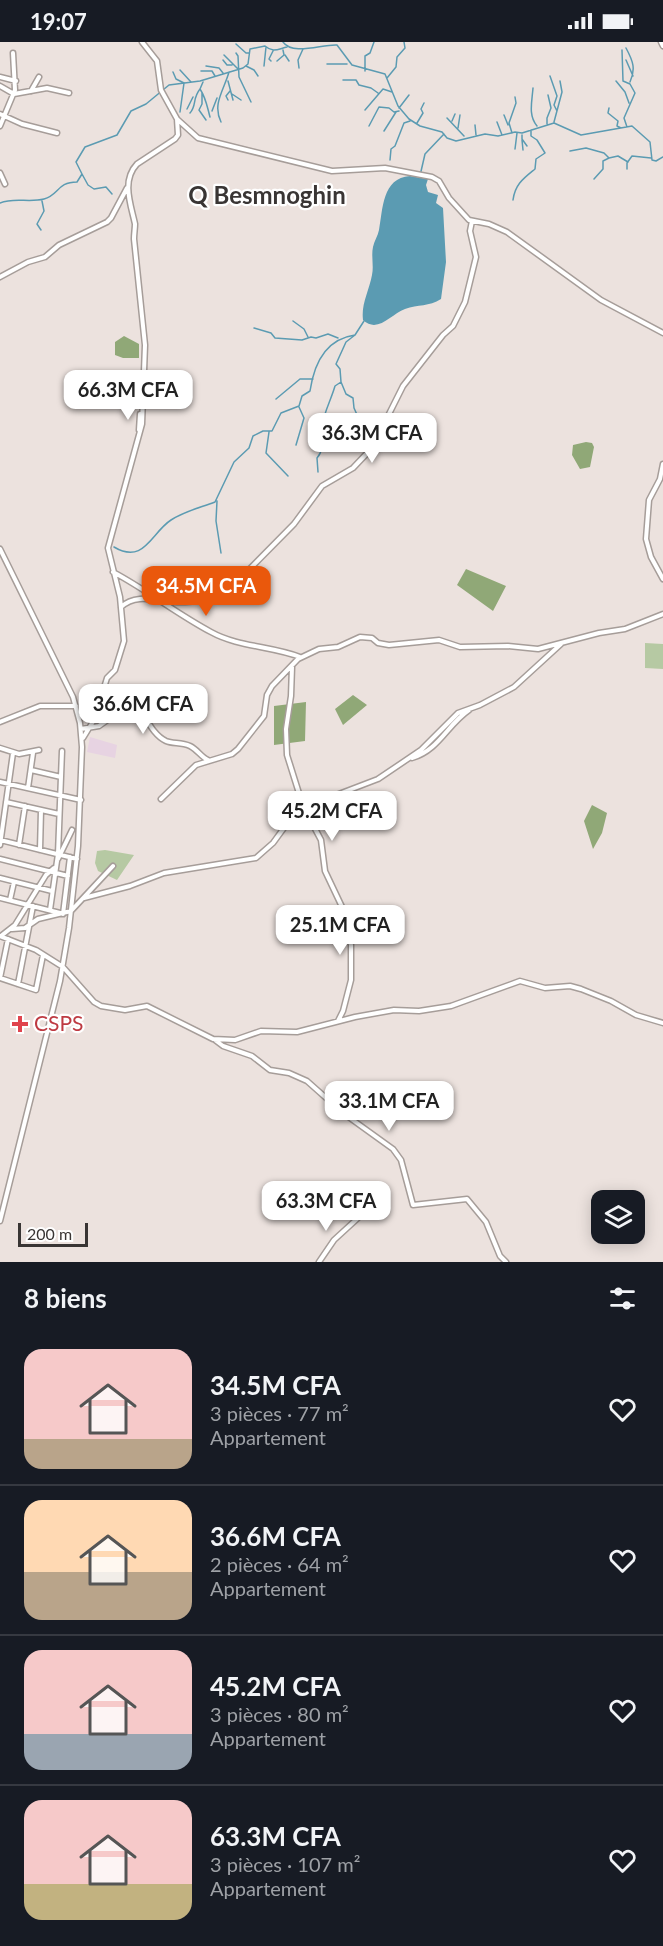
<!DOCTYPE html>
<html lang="fr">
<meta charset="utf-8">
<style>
body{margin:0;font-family:Lato,sans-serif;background:#242831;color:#f1f3f6;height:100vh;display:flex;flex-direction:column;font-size:22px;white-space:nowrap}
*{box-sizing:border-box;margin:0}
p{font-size:20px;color:#9ea1a6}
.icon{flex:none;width:33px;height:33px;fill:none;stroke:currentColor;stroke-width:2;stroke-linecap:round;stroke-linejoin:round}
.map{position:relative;height:1220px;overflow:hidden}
.panel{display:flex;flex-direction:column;background:#171b24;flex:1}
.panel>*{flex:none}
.fabs{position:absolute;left:591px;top:1148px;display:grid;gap:12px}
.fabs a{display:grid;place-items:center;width:54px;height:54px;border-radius:12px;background:#171b24;box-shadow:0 3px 15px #0003;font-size:30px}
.scale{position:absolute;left:18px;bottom:15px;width:70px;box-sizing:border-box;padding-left:6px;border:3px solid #393534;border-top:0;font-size:16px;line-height:21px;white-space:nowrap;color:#393534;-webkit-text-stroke:4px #fff;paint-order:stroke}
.price{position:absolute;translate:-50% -51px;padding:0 14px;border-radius:12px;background:#fff;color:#222;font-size:20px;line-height:39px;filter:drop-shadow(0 2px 3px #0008)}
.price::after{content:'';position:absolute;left:50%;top:36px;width:18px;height:14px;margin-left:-9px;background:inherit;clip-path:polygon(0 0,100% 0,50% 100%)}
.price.active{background:#ea580c;color:#fff}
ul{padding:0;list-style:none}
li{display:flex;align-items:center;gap:18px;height:150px;padding:0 24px}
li+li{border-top:2px solid #363941}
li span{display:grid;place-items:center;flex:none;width:168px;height:120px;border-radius:18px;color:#555}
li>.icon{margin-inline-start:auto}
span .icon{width:72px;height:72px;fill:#fffc;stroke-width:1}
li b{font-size:26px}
h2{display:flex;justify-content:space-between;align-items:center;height:72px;padding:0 24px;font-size:26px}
.status{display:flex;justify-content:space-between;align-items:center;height:42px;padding:0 30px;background:#171b24;direction:ltr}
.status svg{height:16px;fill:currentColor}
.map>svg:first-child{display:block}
.industrial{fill:#e7d3e2}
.green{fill:#b6c9a3}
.forest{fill:#90a877}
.water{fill:#5b9bb2}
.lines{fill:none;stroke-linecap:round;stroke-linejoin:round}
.stream{stroke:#5b9bb2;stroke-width:1.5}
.minor-casing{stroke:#a69d99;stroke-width:7}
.minor{stroke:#fff;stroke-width:4}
.health-dot{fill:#e0444e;stroke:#fff;stroke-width:2}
.labels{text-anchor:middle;stroke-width:4.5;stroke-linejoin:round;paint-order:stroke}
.health-label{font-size:21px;fill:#be3a42;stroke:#fff;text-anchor:start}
.quarter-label{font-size:24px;font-weight:bold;fill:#393534;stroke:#fff}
</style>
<div class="status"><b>19:07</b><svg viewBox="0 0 49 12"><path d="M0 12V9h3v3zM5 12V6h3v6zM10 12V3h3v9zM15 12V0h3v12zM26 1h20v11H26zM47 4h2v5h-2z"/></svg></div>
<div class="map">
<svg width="663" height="1220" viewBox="0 0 663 1220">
<rect width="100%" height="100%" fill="#ece2de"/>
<path class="industrial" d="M90,695L117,703L115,716L87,710Z"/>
<path class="green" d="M645,601L663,602V627L645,626Z
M105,808L134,813L117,838L98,829L95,821L97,809Z"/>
<path class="forest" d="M124,294L139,302V316H123L115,313V300Z
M586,400L592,401L594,405L590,425L580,427L572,413L573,403Z
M466,527L506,544L493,569L457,543Z
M353,653L367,663L343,683L335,667Z
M306,660L305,699L274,703V664Z
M592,763L607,771L602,791L593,807L584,779Z"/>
<path class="water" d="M410,134L428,137L426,143L428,150L438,153L436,161L443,166L446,220L441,257C429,265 418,262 405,267C391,272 378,292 363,278C361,262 369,249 372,233C374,224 371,214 373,205C374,199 378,194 379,188C383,167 382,136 410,134Z"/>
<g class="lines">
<path class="stream" d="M283,0C293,14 322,2 337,3L352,23L385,32L398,64L409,77L420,84L442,90L447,96L456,99L485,92L498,94L515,90L522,91L554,81L581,93L632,84L650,100L652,118L656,119L663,115
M236,2L246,11H249
M626,6C633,19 636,27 630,40
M622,8L623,39L630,42L635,51L624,76L627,85
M236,11L238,14L239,35L251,60
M224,13L238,27
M285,13L289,19
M223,18L227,23H232
M626,18L633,34
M271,19L269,17L273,9
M277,19L284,13L283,8
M327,22H347
M206,24L219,26L223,31
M246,24L254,28L258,34
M264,24L266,5
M299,26L298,18L303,7
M180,28L191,40
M201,29H212L215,34
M365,29V14L370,11L374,0
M173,30L176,37L184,41L180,70
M550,34L557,54L554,63L557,69
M387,36L396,25L397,15L405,6L404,0
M343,38H356L359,43L371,46L378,51
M228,39L233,58
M616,39L625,50L629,61
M203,40L200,47C206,56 207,64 210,75
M533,46C532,60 528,73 537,84
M202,51V62L199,68L206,78
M232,52L241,58
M228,58L226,54L230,49
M399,66L409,53
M609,66L608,71L618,79L617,84L621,86
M187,67L193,55
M365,68L383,47L392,50
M212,69L217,56
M190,71C197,63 192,57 200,47
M504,73L508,83
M447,76L464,94
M452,79L455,72
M221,80C212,62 224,48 229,30
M497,80L502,93
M554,80L562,50L560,39
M417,81L423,71L421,67L424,61
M547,82V76L551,66L548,53
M475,83L476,93
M369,84L379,65L389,66L394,70L399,69
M458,86L460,73
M384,89L396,70
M512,91L509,81L516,61L515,55
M522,93V97L527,104
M522,98L523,108
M515,107L517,91
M570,109L586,106L604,111L609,116L618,114L628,120
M390,118L391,107L395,104L404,81L410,79
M627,127V121L632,114L651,116
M82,132L88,143L94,147L106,145L112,152
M594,137L603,127V119L609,116
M419,138L425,112L444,92
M513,158C515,142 524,136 535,127L536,117L545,111L537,98L531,94V88
M0,161C14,155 29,161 44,157C59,153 57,140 77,140L82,132L76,120L85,105L117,93L131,69L146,62L169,43L200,39L243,26L248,22L250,7L265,4C273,11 278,7 287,5
M41,188L37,182L44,169L42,159
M293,279L304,287L308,295
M254,286L271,291L275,296L302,298L311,295L316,296L328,292L338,296
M341,340L346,352L353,356L354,366L363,386L371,395
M276,357L300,337H313
M269,390L266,411L288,434
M357,400L356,394L363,386
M296,403L304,376L299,365
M318,430L317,416C325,407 321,395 322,384C324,370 331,358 335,344L341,340L340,327L336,322L346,300L355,293
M217,459L216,479L221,511
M114,505C144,523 151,491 171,478C185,469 199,466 215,460L234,420L249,406L253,394L263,389H272L281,371L299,364L302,354L310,349C314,322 326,297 355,293L364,279"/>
<defs>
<path id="minor" d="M142,0L157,19L161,48L177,77L198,96L332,129L385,126L432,135L439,139L449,156L469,178L489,182L507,190L601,258L663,291
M661,0L663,4
M0,35L16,39
M0,44L14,52L47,46L69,51
M31,49L39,35
M0,72L22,82L57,91
M0,84L15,48L13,11
M0,131L5,142
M0,235L28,220L45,215L59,203L107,180L111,176L127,146
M139,388L140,372
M663,422L660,437L649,458L646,497L651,515L663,537
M0,507L73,655L80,681L82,705L78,804L69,886L60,939L0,1179
M113,530C147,548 177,572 211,590C238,605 272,604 300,615
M121,565C137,550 158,560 177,560C196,560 212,559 228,549L294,482L322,444L353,426L372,406L403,344L443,293L453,284L465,260L476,215L470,189L472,179
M292,625L291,654L286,687L287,713L303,764L321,798L325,829L343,867L351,903V938L343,969L338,979
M0,680L40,664H76
M81,687L99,684L123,667L139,666C147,677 153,693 166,699C173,702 181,700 190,704C198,708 201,715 208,718
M83,696L94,678L107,636L115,628L124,599L120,555L108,506L142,382L145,303L134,197C134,192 135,186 135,182C131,163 121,139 137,122L175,97L178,93L177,77
M0,706L19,712L39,708
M412,716C439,708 447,683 469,668
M31,728L61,735
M0,740L81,758
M28,746L33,711
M161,757L196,723L232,712L238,707L264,674L267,653L272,644L298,617L319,607L338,605L360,595L372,596L378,601L389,603L439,598L460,605L508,604L538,607L599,591L625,587L663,572
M6,760L59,772
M0,798L77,817
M0,803L13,711
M19,803L25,764
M40,808L41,768
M0,817L68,834
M58,817L72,788
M0,836L52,849
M0,856L60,871
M84,856L130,844L164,831L256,816L273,801L297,768L378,737L421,708L458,671L480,663L514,645L561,602
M10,858L14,840
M50,868L58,812L62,709
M63,872L70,815
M12,887L25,886L38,877L71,869L113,824
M0,894L36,908L63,925L94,960L101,964L125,968L147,964L213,997L235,998L261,989L297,990L355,975L394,968L419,969L451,964L520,939L545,946L570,944L581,947L611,959L636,973L663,981
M1,894L15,883L46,833L54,826
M8,897L0,936L36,948L43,913
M18,942L33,864
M215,998L223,1004L252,1014L270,1028L289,1031L307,1039L343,1071L393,1107L401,1118L413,1163L467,1157L486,1180L500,1214L506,1220
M319,1220L334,1198L358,1176"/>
</defs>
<use href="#minor" class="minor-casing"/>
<use href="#minor" class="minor"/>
</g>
<path class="health-dot" d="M17 973h6v6h6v6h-6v6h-6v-6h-6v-6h6z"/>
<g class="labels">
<g class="health-label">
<text x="34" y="989">CSPS</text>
</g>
<g class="quarter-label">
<text x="267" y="162">Q Besmnoghin</text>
</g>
</g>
</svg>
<div class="fabs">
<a><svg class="icon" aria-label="layers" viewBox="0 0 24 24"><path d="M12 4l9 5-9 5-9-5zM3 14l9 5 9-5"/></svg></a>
</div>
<div class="scale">200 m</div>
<b class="price" style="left:128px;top:379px">66.3M CFA</b>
<b class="price" style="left:372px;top:422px">36.3M CFA</b>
<b class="price active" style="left:206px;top:575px">34.5M CFA</b>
<b class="price" style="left:143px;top:693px">36.6M CFA</b>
<b class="price" style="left:332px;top:800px">45.2M CFA</b>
<b class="price" style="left:340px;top:914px">25.1M CFA</b>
<b class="price" style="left:389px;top:1090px">33.1M CFA</b>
<b class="price" style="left:326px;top:1190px">63.3M CFA</b>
</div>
<section class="panel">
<h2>8 biens<svg class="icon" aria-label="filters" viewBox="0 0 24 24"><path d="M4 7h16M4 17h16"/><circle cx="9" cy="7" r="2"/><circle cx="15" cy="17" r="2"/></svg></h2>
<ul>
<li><span style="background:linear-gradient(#f6c9c9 75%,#b9a48a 0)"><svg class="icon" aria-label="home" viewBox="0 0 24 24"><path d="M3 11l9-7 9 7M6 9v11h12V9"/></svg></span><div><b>34.5M CFA</b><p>3 pièces · 77 m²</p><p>Appartement</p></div><svg class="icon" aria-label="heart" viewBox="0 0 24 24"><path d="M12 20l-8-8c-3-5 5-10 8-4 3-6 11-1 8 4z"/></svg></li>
<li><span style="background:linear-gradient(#ffd9b3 60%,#b9a48a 0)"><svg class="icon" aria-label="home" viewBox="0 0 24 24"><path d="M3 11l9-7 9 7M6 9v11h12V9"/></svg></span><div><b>36.6M CFA</b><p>2 pièces · 64 m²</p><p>Appartement</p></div><svg class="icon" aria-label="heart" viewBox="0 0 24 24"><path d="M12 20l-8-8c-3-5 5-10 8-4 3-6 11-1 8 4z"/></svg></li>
<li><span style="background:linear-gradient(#f6c9c9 70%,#9aa5b1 0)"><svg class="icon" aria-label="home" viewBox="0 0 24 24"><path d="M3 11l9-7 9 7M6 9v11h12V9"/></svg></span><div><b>45.2M CFA</b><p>3 pièces · 80 m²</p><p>Appartement</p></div><svg class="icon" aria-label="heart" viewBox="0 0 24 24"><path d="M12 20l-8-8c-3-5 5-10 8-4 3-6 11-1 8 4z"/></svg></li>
<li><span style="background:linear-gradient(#f6c9c9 70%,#c2b280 0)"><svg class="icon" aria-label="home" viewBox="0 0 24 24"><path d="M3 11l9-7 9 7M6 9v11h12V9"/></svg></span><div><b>63.3M CFA</b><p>3 pièces · 107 m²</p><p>Appartement</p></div><svg class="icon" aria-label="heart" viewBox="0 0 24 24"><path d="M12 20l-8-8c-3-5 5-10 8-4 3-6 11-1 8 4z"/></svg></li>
</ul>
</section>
